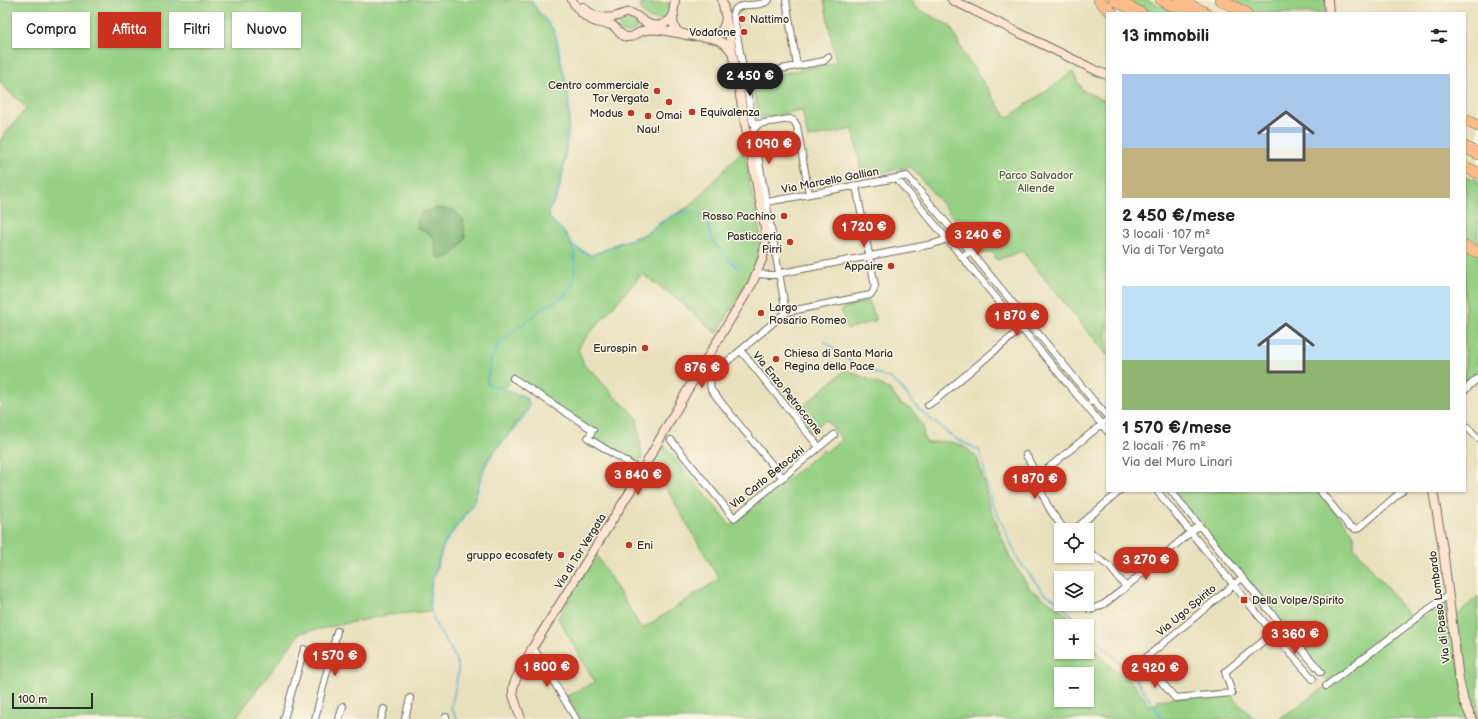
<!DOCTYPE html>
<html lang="it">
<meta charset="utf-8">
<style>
body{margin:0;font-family:"Balsamiq Sans",sans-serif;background:#f2f2f2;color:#202124;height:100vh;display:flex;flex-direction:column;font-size:15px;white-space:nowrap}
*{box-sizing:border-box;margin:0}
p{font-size:13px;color:#757577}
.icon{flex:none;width:22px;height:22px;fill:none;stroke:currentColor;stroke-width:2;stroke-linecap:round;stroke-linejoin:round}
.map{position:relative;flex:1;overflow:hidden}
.drawer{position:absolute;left:1106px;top:12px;width:360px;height:480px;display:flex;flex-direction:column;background:#fff;border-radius:0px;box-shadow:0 1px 3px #0004}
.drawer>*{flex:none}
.hud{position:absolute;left:12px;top:12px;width:380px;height:36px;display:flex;gap:8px}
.fabs{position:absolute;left:1054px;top:523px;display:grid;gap:8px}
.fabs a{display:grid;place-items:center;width:40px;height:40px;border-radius:0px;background:#fff;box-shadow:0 1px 3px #0004;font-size:20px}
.scale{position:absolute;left:12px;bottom:10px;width:81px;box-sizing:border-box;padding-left:4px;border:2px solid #2b2b2b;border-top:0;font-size:11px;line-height:14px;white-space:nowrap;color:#2b2b2b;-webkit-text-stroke:3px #fcf5e5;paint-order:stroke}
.price{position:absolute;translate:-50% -34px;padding:0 9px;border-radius:14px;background:#c8321e;color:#fff;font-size:13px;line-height:26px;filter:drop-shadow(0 1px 2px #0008)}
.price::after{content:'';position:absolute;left:50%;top:24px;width:12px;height:9px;margin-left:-6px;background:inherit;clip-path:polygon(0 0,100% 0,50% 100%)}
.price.active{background:#222;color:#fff}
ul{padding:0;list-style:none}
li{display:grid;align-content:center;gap:8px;height:212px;padding:0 16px}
li span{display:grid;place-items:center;height:124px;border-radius:0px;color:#555}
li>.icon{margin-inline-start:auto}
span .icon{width:72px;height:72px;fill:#fffc;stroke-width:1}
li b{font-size:17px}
h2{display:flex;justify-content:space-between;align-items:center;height:48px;padding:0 16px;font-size:17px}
.tag{padding:0 14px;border-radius:0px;background:#fff;box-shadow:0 1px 3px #0004;font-size:14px;line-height:36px}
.tag.active{background:#c8321e;color:#fff}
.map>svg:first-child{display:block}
.green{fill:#95d084;stroke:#607e58;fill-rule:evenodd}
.forest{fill:#78b272;stroke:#526e4e}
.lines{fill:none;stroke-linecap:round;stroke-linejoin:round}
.stream{stroke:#50b3cf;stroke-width:1.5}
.street-casing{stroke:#6d6a5e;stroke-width:8}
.secondary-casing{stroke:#6d6a5e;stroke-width:10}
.highway-casing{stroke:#6d6a5e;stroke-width:12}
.street{stroke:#fff;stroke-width:6}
.secondary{stroke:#fde4d0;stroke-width:8}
.highway{stroke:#f9bc8a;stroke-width:11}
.poi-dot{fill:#c8321e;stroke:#fcf5e5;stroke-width:1.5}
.labels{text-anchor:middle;stroke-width:3;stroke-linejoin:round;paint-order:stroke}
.poi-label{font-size:11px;fill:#2b2b2b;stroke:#fcf5e5;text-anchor:end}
.park-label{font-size:11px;fill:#4b5d46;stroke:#fcf5e5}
.street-label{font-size:11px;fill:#2b2b2b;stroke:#fcf5e5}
</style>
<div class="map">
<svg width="1478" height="719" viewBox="0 0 1478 719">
<rect width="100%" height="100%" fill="#fcf5e5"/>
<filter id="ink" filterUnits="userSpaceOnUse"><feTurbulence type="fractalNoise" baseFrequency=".025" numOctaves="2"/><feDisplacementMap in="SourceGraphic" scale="8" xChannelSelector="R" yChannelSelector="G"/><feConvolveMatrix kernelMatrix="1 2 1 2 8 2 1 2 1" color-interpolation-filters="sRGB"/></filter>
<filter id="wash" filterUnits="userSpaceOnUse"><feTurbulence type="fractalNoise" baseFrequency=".012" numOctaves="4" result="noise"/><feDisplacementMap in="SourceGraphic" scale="16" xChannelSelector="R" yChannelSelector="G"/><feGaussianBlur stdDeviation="0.9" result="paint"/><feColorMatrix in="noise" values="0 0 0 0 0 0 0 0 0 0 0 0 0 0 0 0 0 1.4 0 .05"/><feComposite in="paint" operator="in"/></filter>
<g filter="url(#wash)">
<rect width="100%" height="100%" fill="#e8e0bc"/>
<path class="green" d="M0,0H531C535,12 546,19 553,29C558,38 558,49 560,59C565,81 572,101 569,125C566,148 564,173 558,194C555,203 546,210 550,219L566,234L572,245L591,255L647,233L661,222L690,206L739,154L744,153L761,239L756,264L748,283H746L717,334L676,298L642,274L581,343L578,350L585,367L594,373L615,397L633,413L637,418L642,459L629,460L588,438L593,430L513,379L504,390L520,395L525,397L529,402L528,408L489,459L484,469L472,505L444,545L431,585L430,596L431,611L387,615L300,633L235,719H0V140L27,108L5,88L0,82Z
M824,0H913V4L916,8L950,26L964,54L1007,118L1073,72L1082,90L1107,102V355L1022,251L997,260L992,252L983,254L966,232C969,223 963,216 954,218L911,167L862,176L853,129L808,138L802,110L759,118L751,79L836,63Z
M1125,0H1148L1175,13H1152Z
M1233,0H1325L1326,13H1255L1240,5Z
M670,3L669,15C663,22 649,21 643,13C641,10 641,7 641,4Z
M619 24a9 9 0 1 1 18 0a9 9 0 1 1-18 0Z
M1465,177L1478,180V244L1465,239Z
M1465,248L1478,254V374L1465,386Z
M869,300L876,321L847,329L841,309Z
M845,370L851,372L881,385L892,392L899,403L911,409L923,425L924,438L927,443C949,440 964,441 978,460L989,504L1010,558L1030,589L1057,607L1080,626H1061V652H1087V633C1092,638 1093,646 1097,652C1112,673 1139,680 1148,706L1158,703L1157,700L1232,693L1234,699L1255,719H580L567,696L595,682L558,618L595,553L642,629L719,579L651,462L662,443L731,526L823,450L826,452L842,439L826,420L810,431L795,413ZM1061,674H1087V700H1061Z
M1171,491H1318L1354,534V547L1415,623L1423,616L1425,617L1445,601L1470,719H1279L1330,684Z
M1478,596V719H1476C1464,699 1462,677 1459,653L1463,650L1464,648L1457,646L1455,618Z"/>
<path class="forest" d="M438,208L454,210L463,219L465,238L459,248L451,256L440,259L436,255L435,243L430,234L417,228L418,219L422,212Z"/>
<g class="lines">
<path class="stream" d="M572,245C578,249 585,255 591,255C599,255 607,248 614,245C622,241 631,240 640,237C657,228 678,203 700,215C709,221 709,230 712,239C717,250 730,260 739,269
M824,341L852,363L891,379L901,387L914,404L923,413L956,439L979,450L983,463L985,480L991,500L1019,561L1043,592L1056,600L1083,626
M1087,631L1136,679L1162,719
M458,719L451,709L458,674V665C452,645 434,630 431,610C427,591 438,553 449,537C456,526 466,517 472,505C479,491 480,473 488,459C500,442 522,425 529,406L528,400L523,396L490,385L487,383V377L491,360L499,343L540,310L564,296L572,286L575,274L574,253L569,239L562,230L550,219L549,217V210L557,194L561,178L569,122L568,92L555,33L549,24L536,9L531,0"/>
</g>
</g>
<g filter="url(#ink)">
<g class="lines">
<defs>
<path id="street" d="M769,0C760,9 738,0 733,13L752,119L753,123L757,124L790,119L794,121L797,126L809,194
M786,0L797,66
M744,76L824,61L828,57
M759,124L754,129V134L786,312
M767,202L907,176L970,251L962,257L896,178
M970,251L1093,400
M962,257L1107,431
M756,274L771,275L933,244L942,241L949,237
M741,351L819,447
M513,378L593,430L588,438L641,471
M1465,390L1478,378
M1091,402L1093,400L1107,416
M928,405L937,399L1022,328
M1465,425L1478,438
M671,440L734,518L834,435
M1026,455C1034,467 1037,480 1042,493C1047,507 1055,518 1065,530
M782,477L711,390C709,381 711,377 716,371L786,312L870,295L873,292L875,286L856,186
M1037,477L1107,420
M1157,491L1273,633L1313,679
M1171,491C1208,536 1245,581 1282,626L1225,672L1232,693L1175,698L1143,660L1242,578
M1320,491L1349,526L1356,529L1359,528L1402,491
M1074,530L1120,491
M1087,551L1109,566L1126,587
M1090,610L1104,604L1126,587L1199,525
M1282,626L1321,672
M533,647L576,719
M1326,686L1448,595
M284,719L304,649
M315,719L337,631
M339,719L343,706
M381,719L384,709
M405,719L410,698
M446,719V717"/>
<path id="secondary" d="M572,0C578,11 588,20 600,23C604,24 609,24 612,25C618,28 619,36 627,37C635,38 639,30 647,30C657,28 673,33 684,34
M675,0C674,8 671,21 675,28C683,43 717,28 731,51
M952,0L1095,70L1107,75
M1328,0L1329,13
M583,7C591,16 605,20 617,16C622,15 624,12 629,13C636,13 639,19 645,22C656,29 667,25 674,15
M712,38C721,34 724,28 726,19
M1433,491L1443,549L1459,680L1464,702L1472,719
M521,719L513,695V687L516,679L533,647L631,490L687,391L752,284L763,257L766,237L764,222L749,145L732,51L728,26L726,19L722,0"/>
<path id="highway" d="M1099,0L1112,13
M1114,0L1141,13
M1161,0L1188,13
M1179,0L1206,13
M1220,0L1246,13
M1465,120L1478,126
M1465,147L1478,154
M1465,167L1478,173
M1465,247L1478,252"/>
</defs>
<use href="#street" class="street-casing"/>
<use href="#secondary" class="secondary-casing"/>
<use href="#highway" class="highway-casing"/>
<use href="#street" class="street"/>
<use href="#secondary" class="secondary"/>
<use href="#highway" class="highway"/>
</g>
</g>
<g class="poi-dot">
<circle cx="742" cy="19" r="4"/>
<circle cx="744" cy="32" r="4"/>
<circle cx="657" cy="91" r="4"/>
<circle cx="669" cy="102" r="4"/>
<circle cx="692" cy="112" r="4"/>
<circle cx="631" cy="113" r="4"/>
<circle cx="648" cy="116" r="4"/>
<circle cx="784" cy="216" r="4"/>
<circle cx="790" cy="242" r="4"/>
<circle cx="891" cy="266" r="4"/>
<circle cx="761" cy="313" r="4"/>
<circle cx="645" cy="348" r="4"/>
<circle cx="776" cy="359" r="4"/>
<circle cx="629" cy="545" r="4"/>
<circle cx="561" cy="555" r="4"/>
<rect x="1240" y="596" width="8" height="8" rx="2"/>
</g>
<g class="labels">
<g class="poi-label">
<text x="750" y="23" text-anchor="start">Nattimo</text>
<text x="736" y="36">Vodafone</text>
<text x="649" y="89">Centro commerciale<tspan x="649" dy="13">Tor Vergata</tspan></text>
<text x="700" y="116" text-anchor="start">Equivalenza</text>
<text x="623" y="117">Modus</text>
<text x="669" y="119" text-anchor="middle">Omai</text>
<text x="648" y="133" text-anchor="middle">Nau!</text>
<text x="776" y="220">Rosso Pachino</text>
<text x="782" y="240">Pasticceria<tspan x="782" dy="13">Pirri</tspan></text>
<text x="883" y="270">Appaire</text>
<text x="769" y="311" text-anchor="start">Largo<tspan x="769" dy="13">Rosario Romeo</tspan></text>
<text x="637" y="352">Eurospin</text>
<text x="784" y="357" text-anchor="start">Chiesa di Santa Maria<tspan x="784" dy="13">Regina della Pace</tspan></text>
<text x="637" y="549" text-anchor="start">Eni</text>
<text x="553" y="559">gruppo ecosafety</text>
<text x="1252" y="604" text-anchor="start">Della Volpe/Spirito</text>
</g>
<g class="park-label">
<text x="1036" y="179">Parco Salvador<tspan x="1036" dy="13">Allende</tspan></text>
</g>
<g class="street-label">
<text transform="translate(830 180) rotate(-11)" y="4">Via Marcello Gallian</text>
<text transform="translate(788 393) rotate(51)" y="4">Via Enzo Petraccone</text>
<text transform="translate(767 477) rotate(-39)" y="4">Via Carlo Betocchi</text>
<text transform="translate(580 551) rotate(-58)" y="4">Via di Tor Vergata</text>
<text transform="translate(1439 607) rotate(-97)" y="4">Via di Passo Lombardo</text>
<text transform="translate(1186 610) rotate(-40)" y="4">Via Ugo Spirito</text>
</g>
</g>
</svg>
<div class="fabs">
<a><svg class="icon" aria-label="locate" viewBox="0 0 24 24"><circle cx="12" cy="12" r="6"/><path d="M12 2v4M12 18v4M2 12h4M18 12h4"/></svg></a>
<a><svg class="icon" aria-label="layers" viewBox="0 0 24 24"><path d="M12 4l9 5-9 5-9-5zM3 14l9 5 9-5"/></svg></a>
<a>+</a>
<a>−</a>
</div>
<div class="scale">100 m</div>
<b class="price active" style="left:750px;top:97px">2 450 €</b>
<b class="price" style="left:769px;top:165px">1 090 €</b>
<b class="price" style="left:864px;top:248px">1 720 €</b>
<b class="price" style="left:978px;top:256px">3 240 €</b>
<b class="price" style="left:1017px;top:337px">1 870 €</b>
<b class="price" style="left:702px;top:389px">876 €</b>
<b class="price" style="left:638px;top:496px">3 840 €</b>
<b class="price" style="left:1035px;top:500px">1 870 €</b>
<b class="price" style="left:1146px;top:581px">3 270 €</b>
<b class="price" style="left:1295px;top:655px">3 360 €</b>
<b class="price" style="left:335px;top:677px">1 570 €</b>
<b class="price" style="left:547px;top:688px">1 800 €</b>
<b class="price" style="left:1155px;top:689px">2 920 €</b>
<div class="hud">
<a class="tag">Compra</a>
<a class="tag active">Affitta</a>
<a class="tag">Filtri</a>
<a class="tag">Nuovo</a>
</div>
<section class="drawer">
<h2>13 immobili<svg class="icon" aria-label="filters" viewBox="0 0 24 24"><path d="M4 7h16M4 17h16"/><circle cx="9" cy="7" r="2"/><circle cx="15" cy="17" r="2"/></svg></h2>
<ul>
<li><span style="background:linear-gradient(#a9c7e8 60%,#c2b280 0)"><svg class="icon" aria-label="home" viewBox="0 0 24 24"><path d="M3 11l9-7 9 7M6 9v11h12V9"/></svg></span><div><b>2 450 €/mese</b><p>3 locali · 107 m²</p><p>Via di Tor Vergata</p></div></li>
<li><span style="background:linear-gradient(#bfe0f5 60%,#8fb573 0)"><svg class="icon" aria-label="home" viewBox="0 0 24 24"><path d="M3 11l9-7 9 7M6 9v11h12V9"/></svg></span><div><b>1 570 €/mese</b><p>2 locali · 76 m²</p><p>Via del Muro Linari</p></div></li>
</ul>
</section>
</div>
